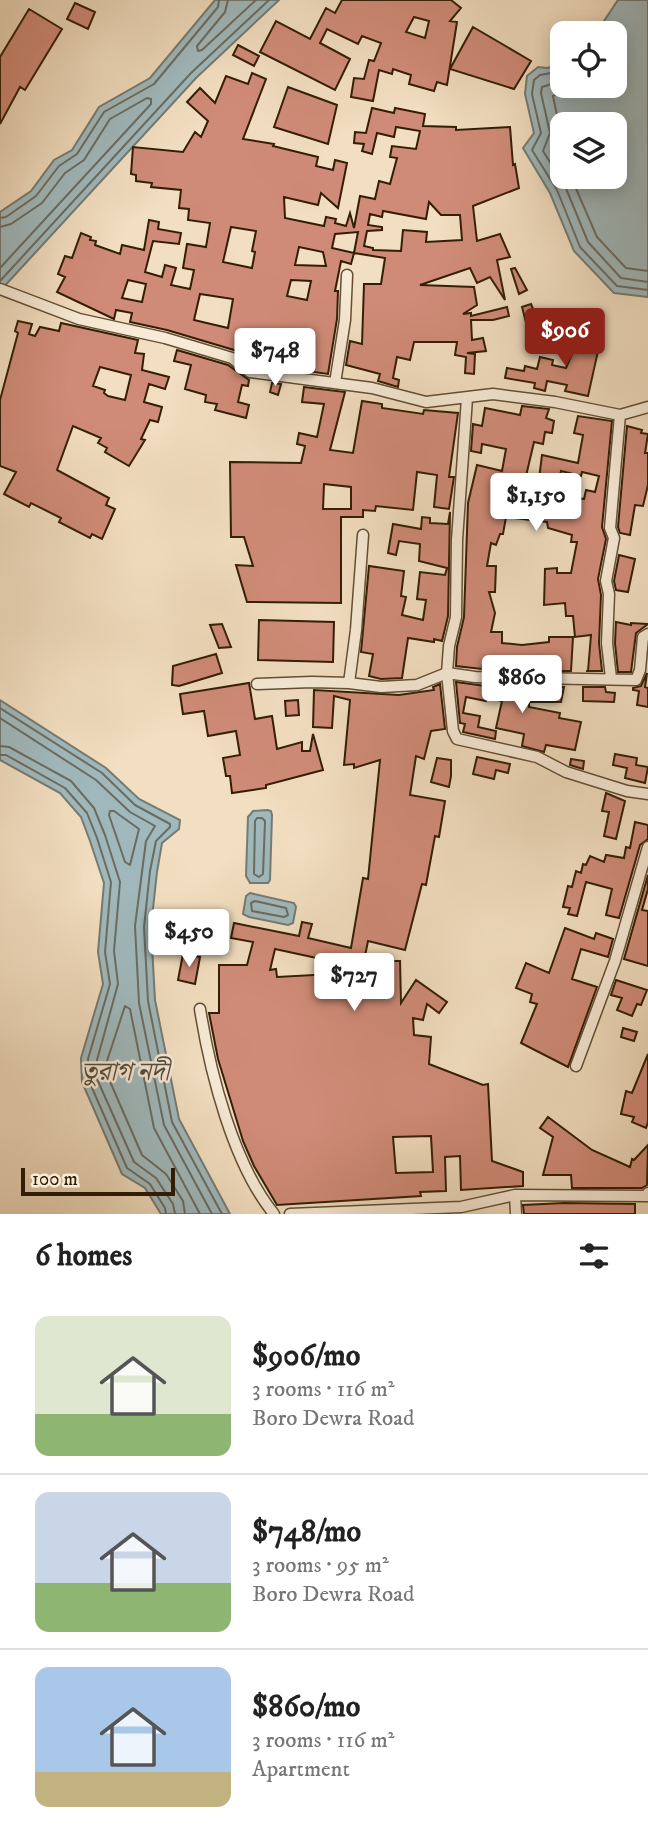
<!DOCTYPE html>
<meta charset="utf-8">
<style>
body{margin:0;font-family:"IM FELL DW Pica","Noto Serif Bengali",serif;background:#f2f2f2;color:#222;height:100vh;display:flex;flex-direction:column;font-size:26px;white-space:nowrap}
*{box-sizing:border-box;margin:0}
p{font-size:23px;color:#767676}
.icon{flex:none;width:38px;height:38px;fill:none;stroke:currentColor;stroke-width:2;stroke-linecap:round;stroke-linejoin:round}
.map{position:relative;height:1214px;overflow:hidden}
.drawer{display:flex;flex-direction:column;background:#fff;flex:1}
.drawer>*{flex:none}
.controls{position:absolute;left:550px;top:21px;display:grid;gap:14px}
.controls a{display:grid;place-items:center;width:77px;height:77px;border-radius:14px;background:#fff;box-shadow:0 4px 18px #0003;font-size:35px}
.scale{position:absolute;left:21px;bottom:18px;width:154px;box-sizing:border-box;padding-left:7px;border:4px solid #331e05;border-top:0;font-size:19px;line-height:24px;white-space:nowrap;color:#331e05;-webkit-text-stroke:5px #f7ead6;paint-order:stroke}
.price{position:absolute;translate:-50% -60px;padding:0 16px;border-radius:7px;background:#fff;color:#222;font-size:23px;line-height:46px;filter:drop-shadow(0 2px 4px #0008)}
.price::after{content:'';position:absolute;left:50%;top:42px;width:21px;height:16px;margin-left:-10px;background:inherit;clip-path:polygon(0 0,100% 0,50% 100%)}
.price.current{background:#8f2418;color:#fff}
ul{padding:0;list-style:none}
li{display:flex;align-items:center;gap:21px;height:175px;padding:0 35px}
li+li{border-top:2px solid #e0e0e0}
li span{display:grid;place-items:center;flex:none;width:196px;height:140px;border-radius:14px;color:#555}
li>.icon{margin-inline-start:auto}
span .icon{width:84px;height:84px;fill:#fffc;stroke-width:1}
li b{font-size:30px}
h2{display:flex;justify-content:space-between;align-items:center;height:84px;padding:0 35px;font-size:30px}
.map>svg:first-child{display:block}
.water{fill:#a0b9bd;stroke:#747b73;stroke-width:2;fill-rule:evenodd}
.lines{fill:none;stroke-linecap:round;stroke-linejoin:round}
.shore{stroke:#6a6c61;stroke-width:2}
.building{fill:#d08b78;stroke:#331e05;stroke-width:2;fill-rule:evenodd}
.minor-casing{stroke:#634e34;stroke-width:13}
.minor{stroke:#f7ead6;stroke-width:10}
.labels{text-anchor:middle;stroke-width:5;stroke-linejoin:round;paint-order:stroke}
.water-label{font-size:26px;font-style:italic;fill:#544c3c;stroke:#f7ead6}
</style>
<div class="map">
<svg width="648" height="1214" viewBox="0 0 648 1214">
<rect width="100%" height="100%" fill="#f2dec0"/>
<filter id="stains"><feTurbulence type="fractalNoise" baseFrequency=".00286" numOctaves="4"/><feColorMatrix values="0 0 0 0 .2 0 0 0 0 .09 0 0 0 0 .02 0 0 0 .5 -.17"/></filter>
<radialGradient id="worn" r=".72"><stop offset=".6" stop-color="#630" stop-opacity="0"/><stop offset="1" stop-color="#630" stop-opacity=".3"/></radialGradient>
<path class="water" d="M215,0H279L196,78L0,291V212L31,191L54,160L72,150L99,107L150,78Z
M618,0H648V297L614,293L574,251L550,193L523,148L534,133L525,94L527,76L538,67L547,68L560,65L562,60V86H614V33H596ZM614,124V177H562V124Z
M0,700L106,768L139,799L180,820L179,829L162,843L157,872L151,927L155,1000L179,1119L230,1214H161L145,1188L122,1174L82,1082L81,1058L103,984L98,952L104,883L90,841L81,817L60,793L0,760Z
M267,810L271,811L272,815L270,880L268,883H250L246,876L248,817L253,811Z
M250,893L294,903L296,907L293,923L288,925L249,917L243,914L246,896Z"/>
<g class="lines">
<path class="shore" d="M228,0L225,12L197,46L198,51L202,50L256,0
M562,71L540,75L534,80L532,94L541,133L532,150L557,190L580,247L617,286L648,290
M562,81L542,87L541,93L550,133L543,151L565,186L588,242L621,278L648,282
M562,161L555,150L560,130L553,96L575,86
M571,177L597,237L626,268L648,271
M0,218L6,217L36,196L59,166L77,154L104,112L154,84L218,7L219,0
M0,227L11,224L42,203L65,173L84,160L110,119L147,98L151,99V104L0,268
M0,281L191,73L269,0
M0,708L102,773L135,805L170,824V827L156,841L150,871L144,927L148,1001L172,1122L222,1214
M0,718L96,780L130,812L155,826L146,841L135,926L139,1003L164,1125L212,1214
M0,746L9,747L71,781L94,808L105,835L120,882L114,951L118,984L97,1060V1079L134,1162L156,1178L173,1204L175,1214
M0,755H6L65,788L87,813L97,838L111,882L105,952L110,984L88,1059L89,1081L127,1168L150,1184L165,1208L166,1214
M110,811H114L139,829L130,865L125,862L109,815Z
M262,818L265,821L263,874L259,877L254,874L255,821L257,818Z
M255,901L286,908L288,915L284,917L252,911L251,903Z
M185,1214L183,1201L166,1174L142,1155L108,1077L107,1061L125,1006L130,1009L154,1128L200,1214"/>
</g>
<path class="building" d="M342,0H451L461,8L450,21L457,22L447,85L437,82L434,91L409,84L411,75L393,69L392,74L379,70L373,101L351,97L354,78L364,79L369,60L374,61L381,43L362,36L358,44L327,29L320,43L350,59L335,90L260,52L276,21L310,39L326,8L335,13ZM414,17L429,21L425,38L406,32Z
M75,3L95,12L88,29L67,19Z
M29,9L62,29L25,90L20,87L0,124V57Z
M473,27L531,61L514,89L450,69Z
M238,45L259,56L254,66L233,55Z
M252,73L266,79L243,139L274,144L273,146L318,157L316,166L333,170L335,160L347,163L338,208L321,193L318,205L284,197L285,218L324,226L326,217L336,219L335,223L346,226L350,213L354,228L360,196L375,199L379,181L390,184L397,158L390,157L392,146L416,149L420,131L396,127L394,137L377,133L372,154L362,151L364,144L354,143L355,132L366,133L372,108L394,113L395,108L425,114L423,126L456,127V130L510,127L513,165L515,164L519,188L473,206L477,241L500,234L510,257L497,260L505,300L490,277L477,283L470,268L420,285L474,287L477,305L463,314L471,313V316L507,307L509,316L493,320H471L472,340L483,338L486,351L467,353L475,354L474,374L465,373L466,357L455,355L457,342H414L410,360L397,357L393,378L399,380L398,387L378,381L380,374L346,365L350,341L362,344L364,284H381L385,258L354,253L358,232L335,234L332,248L354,253L351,264L341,261L335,291H338L337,319L328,374L299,370L298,333L288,369L253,364L234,350L167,330L130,322L132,313L116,310L114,319L57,292L65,277L58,274L65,256L72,258L81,233L91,237L90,240L96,241L95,245L120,254L122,245L144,250L149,220L159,222L158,229L181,233L179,244L153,241L145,272L162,277L165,265L176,268L171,285L190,289L194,270L183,268L187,244L206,247L210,223L188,220L189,209L179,208L181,190L151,187L152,183L136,181V175L131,174L133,147L183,152L195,132L201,137L208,121L187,102L200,88L215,103L226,76L248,84ZM429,202L441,215H460L462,240L426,242L427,232L403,230L401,251L373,250V248L364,246L367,231L382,230V227L368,225L370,214L382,217L383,211L426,219ZM231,227L256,231L252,251L255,252L252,268L223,262ZM299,247L323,252L326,266L295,265ZM128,280L146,284L142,302L122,298ZM291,280L311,281L307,300L287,296ZM200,294L233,299L228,328L194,320Z
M288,87L337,105L328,144L274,127Z
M515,268L527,290L519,294L511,269Z
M531,304L539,323L527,326L522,307Z
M18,321L32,324L29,334L35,336L40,327L59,331L61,323L138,340L135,353L144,354L142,370L169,377L165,389L149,384L144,402L162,407L158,422L150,420L141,439L145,440L129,466L105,452L107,448L98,443L101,438L73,426L57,470L109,498L106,505L115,509L102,539L92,534L90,538L59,522L61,518L31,503L29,507L4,494L16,472L0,466V400L18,333L15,331ZM100,367L131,375L125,400L108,396L104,393L105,390L93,386Z
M586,329L602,333L588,396L565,391L567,385L547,381L545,391L534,388L535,383L505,378L507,368L524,371L525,366L537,369L540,357L553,360L552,365L566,368L578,340L583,341Z
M177,350L228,365L249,380L248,386L242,385L238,402L249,405L246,418L215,410L217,404L205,402L206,395L185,389L191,365L174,361Z
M272,383L281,384L278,395L270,392Z
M304,387L345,392L330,450L353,453L362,401L382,404V408L423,414L424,410L458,413L449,477H454L449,509L434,507L437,475L417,472L413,510L376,506L375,511L363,510V517H341V603L247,602L236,565L253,566L244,537H231L230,462L301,463L305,446L297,444L299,433L317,437L324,404L302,402ZM324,484L351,487V509H323Z
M522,406L549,409L546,418L554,421L552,433L545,432L543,444L534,442L518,510L549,513L552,497L537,495L542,455L578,463L583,435L574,433L578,416L612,421L602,527L606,539L598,579L601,595L599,643L602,671H586H588L591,635L575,637L573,616H566L565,603L544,605L545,569L557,568V573H571L577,542H571L572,535L548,528L547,522L506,517L503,534H500L496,545L491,543L487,566H496L495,592H489L495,613L491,632H502V643L522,645L549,642V637H573L571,671H549V658L497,659V664L483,663L482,669L456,666L457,647L464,617L468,503L477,465L502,471L506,449L482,444L481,453L471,451L473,424L482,426L485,408L520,415ZM561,471L581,476L582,472L599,476L595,492L586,490L584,499L556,494Z
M627,426L642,430L641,433L648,434L645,453H648V485L643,506L635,505L630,535L620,533L618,527Z
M450,512L448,616L442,641L434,639V642L408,638L402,678L381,679L369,676L373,654L361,652L369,566L404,571L401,596L406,597L402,615L423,620L426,600L417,599L420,572L445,575L447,568L419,561L420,544L399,541L396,555L388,553L393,524L421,529L422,517L430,518V523L448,524Z
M619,555L635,559L628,592L616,590L614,581Z
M259,620L334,622L333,662L258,660Z
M616,622L631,625V623L648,624L636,633L631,672H618L615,643Z
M222,624L231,647L219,648L210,625Z
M216,654L222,673L179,686L172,685L173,666Z
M647,673L645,687L648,688V707L637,705L639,691L633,690V688L641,686Z
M456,682L500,688L501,685L564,687L561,702H529V707L560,713L559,718L581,722L575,750L546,745L544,752L522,746L524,734L496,728L502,701L487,697L486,701L466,697L463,713L480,716L478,727L496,731L495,739L463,732L465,724L460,723Z
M249,683L255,719L272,716L277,749L302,742V751H310L313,734L323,770L266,785V788L232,793L230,776H226L223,758L240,755L236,731L208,736L204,711L183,714L180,694Z
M440,684L445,729L431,731L424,759L416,756L410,795L445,801L439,837L435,836L426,885L422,884L405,950L368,941L364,961H400L401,1003L416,980L447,1002L439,1013L427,1004L423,1020L413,1018L414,1035L431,1037L429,1064L483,1085L488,1084L492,1161L523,1172V1186L461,1190L460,1156L445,1157L446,1191L420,1192L421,1196L277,1205L254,1166L243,1141L218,1059L209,1013H219V965H247L253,942L231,938L234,923L299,936L302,922L312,924L308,938L351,948L363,878L368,879L380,760L354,768V764L344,765L350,700L334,696L332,728L313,727L314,690L399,695L434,690L433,687ZM275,949L372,970L374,972H372L367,987H353L352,973L277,977L276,969L270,970ZM431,1136L433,1172L396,1173L393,1137Z
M583,687H605L606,692L615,693L614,702L583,701Z
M298,700L299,715L286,716L285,701Z
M615,754L637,758L636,765L648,767L645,783L625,778L627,768L613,765Z
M477,757L510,764L508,773L496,770L494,779L473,774Z
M437,758L451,760V776L449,787L431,782Z
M571,759L584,761L583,769L570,765Z
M606,793L625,801L616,839L604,836L609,812L602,811Z
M635,822L648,825V839L640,845L619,918L606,915L612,889L586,882L577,916L568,914L570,908L563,907L568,886L572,887L576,871L581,873L583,864L586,865L590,856L604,862L606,855L624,858L626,847L630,848Z
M648,875V889L642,910L648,911V966L624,959Z
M565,928L594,939L596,933L613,939L608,957L581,949L572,979L597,987L568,1067L521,1043L537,1004L530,1002L532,994L516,988L526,963L549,973Z
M183,954L200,957L195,984L178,980Z
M616,980L647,990L641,1005L637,1004L632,1016L617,1010L622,998L611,995Z
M623,1028L637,1032L634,1041L621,1037Z
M648,1054V1122L646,1128L632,1122L634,1117L621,1114L626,1091L632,1093Z
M548,1117L592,1150L630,1167L632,1159L634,1160L648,1145L647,1185L642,1188H572L571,1175H543L553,1137L540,1128Z
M564,1203L635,1204V1214H524L523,1205Z"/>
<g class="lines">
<defs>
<path id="minor" d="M0,289L79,319L165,338L232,358L250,372L372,388L426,402L493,394L555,402L620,415L648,407
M335,383L345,320L347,275
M467,398L457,540L456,617L449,646L447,673L453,731L457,739L537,757L566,772L627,791L648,794
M611,678L607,643L609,594L606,581L614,538L610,528L620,415
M349,683L356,630L363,535
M257,684L312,682L349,683L381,687L417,685L447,673L475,677L636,680L640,670L643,637L648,634
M200,1009C210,1072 233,1164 274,1214
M576,1066L615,961L648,847
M515,1195L516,1214
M290,1214L461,1207L515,1195L647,1196L648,1193"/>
</defs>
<use href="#minor" class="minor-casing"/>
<use href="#minor" class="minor"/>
</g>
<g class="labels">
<g class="water-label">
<text x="125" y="1080">তুরাগ নদী</text>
</g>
</g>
<rect width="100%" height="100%" filter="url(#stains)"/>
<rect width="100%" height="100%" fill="url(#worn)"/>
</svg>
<div class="controls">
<a><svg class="icon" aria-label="locate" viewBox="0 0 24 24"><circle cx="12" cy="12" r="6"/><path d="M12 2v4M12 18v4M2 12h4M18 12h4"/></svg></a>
<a><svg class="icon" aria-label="layers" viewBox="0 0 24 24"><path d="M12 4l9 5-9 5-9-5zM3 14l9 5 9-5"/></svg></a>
</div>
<div class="scale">100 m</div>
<b class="price current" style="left:565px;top:368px">$906</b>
<b class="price" style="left:275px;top:388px">$748</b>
<b class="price" style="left:536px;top:533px">$1,150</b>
<b class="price" style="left:522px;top:715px">$860</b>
<b class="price" style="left:189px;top:969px">$450</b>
<b class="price" style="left:354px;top:1013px">$727</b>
</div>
<section class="drawer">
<h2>6 homes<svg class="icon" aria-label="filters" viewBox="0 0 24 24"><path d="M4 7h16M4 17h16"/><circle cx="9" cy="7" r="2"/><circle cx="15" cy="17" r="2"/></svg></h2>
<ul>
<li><span style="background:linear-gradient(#dfe7d0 70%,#8fb573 0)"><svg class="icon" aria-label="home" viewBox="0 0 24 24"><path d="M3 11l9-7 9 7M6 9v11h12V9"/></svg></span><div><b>$906/mo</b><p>3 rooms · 116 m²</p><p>Boro Dewra Road</p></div></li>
<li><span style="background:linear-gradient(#c9d6e8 65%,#8fb573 0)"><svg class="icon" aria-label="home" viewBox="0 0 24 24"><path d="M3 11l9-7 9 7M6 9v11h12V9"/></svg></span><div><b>$748/mo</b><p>3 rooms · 95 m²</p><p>Boro Dewra Road</p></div></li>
<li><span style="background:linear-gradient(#a9c7e8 75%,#c2b280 0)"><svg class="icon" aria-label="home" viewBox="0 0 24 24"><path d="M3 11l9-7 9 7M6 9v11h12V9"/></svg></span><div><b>$860/mo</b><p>3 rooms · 116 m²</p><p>Apartment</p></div></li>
</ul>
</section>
